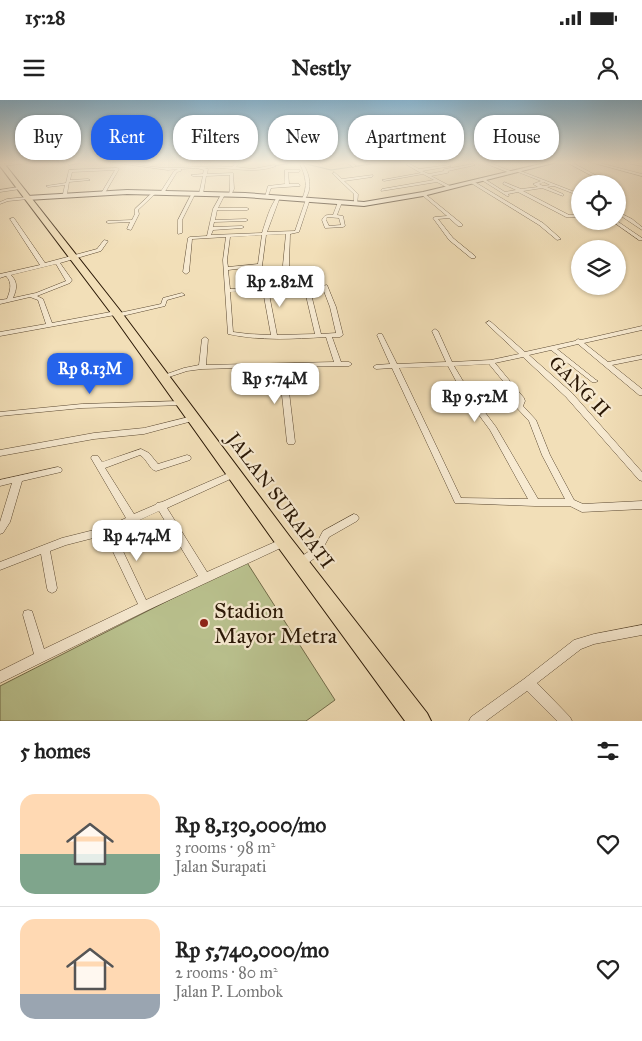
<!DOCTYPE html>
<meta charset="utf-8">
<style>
body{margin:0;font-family:"IM FELL Great Primer",serif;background:#f2f2f2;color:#222;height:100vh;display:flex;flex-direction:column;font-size:19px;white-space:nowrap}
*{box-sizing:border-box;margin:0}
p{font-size:16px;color:#767676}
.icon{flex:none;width:28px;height:28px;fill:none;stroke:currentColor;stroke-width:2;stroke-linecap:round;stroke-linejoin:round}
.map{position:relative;height:621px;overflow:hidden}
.side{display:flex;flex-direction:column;background:#fff;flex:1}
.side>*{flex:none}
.hud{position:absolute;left:15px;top:15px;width:612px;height:45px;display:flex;gap:10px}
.buttons{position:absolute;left:571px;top:75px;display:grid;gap:10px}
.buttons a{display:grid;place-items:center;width:55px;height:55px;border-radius:50%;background:#fff;box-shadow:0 1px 4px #0004;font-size:25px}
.price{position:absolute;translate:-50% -42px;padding:0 11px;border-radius:10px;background:#fff;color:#222;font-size:16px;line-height:32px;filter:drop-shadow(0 1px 2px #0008)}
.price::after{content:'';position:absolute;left:50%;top:30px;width:15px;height:11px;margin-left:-8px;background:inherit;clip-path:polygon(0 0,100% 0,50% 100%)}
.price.current{background:#2563eb;color:#fff}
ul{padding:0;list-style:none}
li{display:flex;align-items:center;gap:15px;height:125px;padding:0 20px}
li+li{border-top:1px solid #e0e0e0}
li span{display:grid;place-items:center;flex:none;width:140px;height:100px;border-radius:15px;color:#555}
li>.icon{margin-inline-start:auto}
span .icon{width:60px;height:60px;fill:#fffc;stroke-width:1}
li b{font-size:21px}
h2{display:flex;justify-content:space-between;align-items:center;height:60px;padding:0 20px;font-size:21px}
.chip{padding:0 18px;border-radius:20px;background:#fff;box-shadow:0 1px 4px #0004;font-size:18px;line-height:45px}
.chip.current{background:#2563eb;color:#fff}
.status{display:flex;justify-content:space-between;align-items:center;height:35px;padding:0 25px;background:#fff;direction:ltr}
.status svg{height:14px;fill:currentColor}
header{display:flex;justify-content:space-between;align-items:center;height:65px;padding:0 20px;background:#fff;font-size:22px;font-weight:800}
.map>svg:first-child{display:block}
.green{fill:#bac28f;stroke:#726c4a}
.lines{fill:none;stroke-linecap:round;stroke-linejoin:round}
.stream{stroke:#6e7a6e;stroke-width:1}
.street-casing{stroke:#5b4932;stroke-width:1}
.secondary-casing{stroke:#291705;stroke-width:2}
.highway-casing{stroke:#291705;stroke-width:2}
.street{fill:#f7ead1;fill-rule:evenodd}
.secondary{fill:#f7ead1;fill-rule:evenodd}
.highway{fill:#f2dfb8;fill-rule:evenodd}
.poi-dot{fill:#8f2418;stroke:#f7ead1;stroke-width:2}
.labels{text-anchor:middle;stroke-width:4.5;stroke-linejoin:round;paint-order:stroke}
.street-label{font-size:19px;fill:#291705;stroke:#f7ead1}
.near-poi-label{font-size:22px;fill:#291705;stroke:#f7ead1;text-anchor:start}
</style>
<div class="status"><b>15:28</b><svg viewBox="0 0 49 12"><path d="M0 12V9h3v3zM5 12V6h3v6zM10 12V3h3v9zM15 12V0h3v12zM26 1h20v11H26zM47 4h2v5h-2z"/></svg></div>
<header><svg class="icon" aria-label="menu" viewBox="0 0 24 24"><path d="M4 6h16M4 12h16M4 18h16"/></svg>Nestly<svg class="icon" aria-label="person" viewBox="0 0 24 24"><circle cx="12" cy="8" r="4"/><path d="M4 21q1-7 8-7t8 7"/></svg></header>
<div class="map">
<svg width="642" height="621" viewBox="0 0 642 621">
<rect width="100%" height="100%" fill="#f2dfb8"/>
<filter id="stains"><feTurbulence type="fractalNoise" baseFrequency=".004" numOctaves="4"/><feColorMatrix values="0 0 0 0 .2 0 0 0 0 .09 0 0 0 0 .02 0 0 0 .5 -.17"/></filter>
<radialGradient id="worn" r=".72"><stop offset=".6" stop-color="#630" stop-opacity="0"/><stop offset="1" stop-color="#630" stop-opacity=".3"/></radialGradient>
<path class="green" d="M246,461L335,600L306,621H0V586Z"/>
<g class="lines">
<path class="stream" d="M273,66L298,62L331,70L385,62"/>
<defs>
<path id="street" d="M23,62H38L2,66L0,65Z
M66,62H84L69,65Z
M110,62C130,62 150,68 169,68C191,68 211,65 232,67L235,64L225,62H238L240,63L236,67L253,69L274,65L276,66C253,75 228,66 204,68L208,69L207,74L233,73L234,89L231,95H229L230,89V75L206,76L203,94L201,95L199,94L203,76H193L191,75L203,74L204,70L197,68L181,69V71L177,72L164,93L162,94L160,93L174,71L178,69L168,70Z
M346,62H350L356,66L353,67Z
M482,62H487L513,72L510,73Z
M566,62H571L601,78L598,79Z
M590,62H596L642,74V76Z
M624,62L642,64V66L626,63Z
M302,63C310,72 313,91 304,100L302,99C308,86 306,77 300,64Z
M408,63L419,69L449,65L451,66L422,71L429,74L444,71L443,70L445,69L473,64L475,65L448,71L449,72L447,73L431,76L450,86V88H448L437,82L381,91L382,89L434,80L423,74L384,81L382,80L421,73L407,65Z
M117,68L119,69L105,93L102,92L115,70L72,72L70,80L88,79L90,80L69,82L67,94L65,95L63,94L65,85L48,87L46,86L66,83L69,70Z
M285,70H300L299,72H288L289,84H299L300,86L271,88L268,96L265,97L268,86L285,84Z
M518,70L580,94V96L554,86L547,87L563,94V96L542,88L523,91L569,115H580V117H566L518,92L508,94L509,96H507L480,79L483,78L505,92L516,90L503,84L504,82L521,89L538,87L533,84L541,81L518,72ZM544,82L550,85L543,86L539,84Z
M334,72L342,79L373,75L372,77L344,81L358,94L357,105L354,104V94L333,74Z
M471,81H473L543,123L561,139L557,140L539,125L471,83Z
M19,87L20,89L0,92V90Z
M154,91L157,92L138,110L139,114L131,130L127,129L130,122L108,123L106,122L108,121L132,120L135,114V109Z
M192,93L195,94L182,120V133L178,134V120Z
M222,93L225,94L218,108H247L249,109L247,110H217L215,120L246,119L248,120L246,121L214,122L213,127L242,126L244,127L242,128L213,130L211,135L262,133C266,121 270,105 278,96L280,97L267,132L295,131L306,99L308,98L310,99L299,132L290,134L289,165L291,184H306L309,186L321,234L336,233L330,207L322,186L327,185L336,207L343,235L340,237H332L341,262H349L352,264L349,266L286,267L295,342L294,344H288L287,342L279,267L202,269L187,271L163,279L160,277L161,276L184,268L199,265L202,239L205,237L208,239L206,265L334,262L326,237C293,239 260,241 228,234L223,160L226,137L192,139L189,172L186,174L183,172L188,138L190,137L207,136L213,109ZM286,134L283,165L286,185L289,187H304L315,234L277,235L268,189L265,187L255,188L251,170L246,171L250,188L230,189L228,170L262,166L266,135ZM262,135L258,164L228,167L227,160L230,137ZM263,191L271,235L249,234L233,232L230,192Z
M422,93H424L462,124V126H458L449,118L438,119L453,138L475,156V158H471L449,140L433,118L435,117L447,116L422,95Z
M27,97H28V99L8,101L0,104V102L7,99Z
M340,101L342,102L337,115L343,116L345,126L343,127L325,128L322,120C325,114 327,115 333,115L338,102ZM327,117L339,118L341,125L329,126L326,120Z
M618,112L632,119L642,127V130L618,114Z
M12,118H14L45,163L97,149L104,140L108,141L101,151L60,163L72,180L70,183L37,196L43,199L52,223L116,211L119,213L161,204L163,198L182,193L185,195L167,200L165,206L118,217L115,215L0,236V232L46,224L38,200L30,197L0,204V200L7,199C10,191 13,183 6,176L0,178V174L40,165L10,119ZM56,164L66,181L36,193L13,198C17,189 18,182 11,175Z
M612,121H617L642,138V140H639Z
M489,221L491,222L525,252L575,241L578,239L581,240L642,226V230L584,243L608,262L642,255V259L612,265L642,289V295H639L578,244L557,249L596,280L598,281L596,282H592L551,250L529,255L572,293L642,372V381L639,380L566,297L523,257L495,263L524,298L525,301L523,306L536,320L550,355L574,400L583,404L642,401V409L582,412L570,406H535L455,403L392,268L376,269L373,267L376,265L390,264L377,235L378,234H382L397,264L446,262L432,231L435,229L438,231L452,262L491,260L519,254L487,224L486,223ZM489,264L517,298V301L515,306L529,321L542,355L565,399H538L496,327L469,291L454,266ZM448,266L462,292L490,330L528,399L461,398L399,268Z
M182,301L186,303L185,305L82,308L0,316V312L82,304Z
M193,316L197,318L196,320L144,334L94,339L0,356V350L94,333L144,328Z
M141,349L149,353L158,364L187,355L190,356L191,358L190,360L156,371C149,369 147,359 140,355L105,368L134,414L155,405L157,403L162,402L231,372H237L238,374L237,376L167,408L207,472L284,438L287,439L289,442L287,445L148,510L0,583V571L34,554L23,515L24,511L28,510L32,511L44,549L138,504L105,435L66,445L50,451L57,488L56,491L52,493L48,491L47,488L41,454L0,470V462L62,438L106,427L126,418L91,358L92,356H98L102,362ZM159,411L198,476L146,500L114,432Z
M58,367L61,368L62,370L61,372L22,381L10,422L3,433L0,434V422L12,383L0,386V380Z
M354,414L357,415L359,418L357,421L329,437L320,454L304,466L300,467L296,466L295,463L296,460L314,448L323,431Z
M642,525V535L594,544L581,549L537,583L570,617L572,621H557L527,591L486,621H469L471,617L524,579L574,540L594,534Z"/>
<path id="secondary" d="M549,62H557L423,96L364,106L245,97L127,94L27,100L24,98L27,96L127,90L245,93L364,102L423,92Z"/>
<path id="highway" d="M0,62H3L122,213L290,437L427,613L431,621H405L278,447L114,217L0,66Z"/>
</defs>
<use href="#street" class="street-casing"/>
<use href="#secondary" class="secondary-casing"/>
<use href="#highway" class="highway-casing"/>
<use href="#street" class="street"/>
<use href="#secondary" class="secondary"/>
<use href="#highway" class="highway"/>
</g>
<linearGradient id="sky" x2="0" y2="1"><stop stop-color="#89b7d3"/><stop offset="0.42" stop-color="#f9f1df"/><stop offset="1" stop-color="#f9f1df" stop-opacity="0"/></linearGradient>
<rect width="642" height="149" fill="url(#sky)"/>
<circle class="poi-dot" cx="204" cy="523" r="5"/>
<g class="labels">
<g class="street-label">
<text transform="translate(580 286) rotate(45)" y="7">GANG II</text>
<text transform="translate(281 400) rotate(53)" y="7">JALAN SURAPATI</text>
</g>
<g class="near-poi-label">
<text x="214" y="518">Stadion<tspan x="214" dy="25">Mayor Metra</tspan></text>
</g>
</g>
<rect width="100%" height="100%" filter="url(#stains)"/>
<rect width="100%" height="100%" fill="url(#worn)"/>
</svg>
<div class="buttons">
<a><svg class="icon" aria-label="locate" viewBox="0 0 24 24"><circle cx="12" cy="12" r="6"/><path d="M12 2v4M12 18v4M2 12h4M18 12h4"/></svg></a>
<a><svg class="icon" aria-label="layers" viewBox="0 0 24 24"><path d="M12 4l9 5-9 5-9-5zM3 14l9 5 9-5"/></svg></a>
</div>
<b class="price" style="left:280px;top:208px">Rp 2.82M</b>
<b class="price current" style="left:90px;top:295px">Rp 8.13M</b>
<b class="price" style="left:275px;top:305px">Rp 5.74M</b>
<b class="price" style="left:475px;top:323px">Rp 9.52M</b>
<b class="price" style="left:137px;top:462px">Rp 4.74M</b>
<div class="hud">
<a class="chip">Buy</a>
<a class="chip current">Rent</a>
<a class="chip">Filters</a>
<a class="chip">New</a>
<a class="chip">Apartment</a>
<a class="chip">House</a>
</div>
</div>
<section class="side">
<h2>5 homes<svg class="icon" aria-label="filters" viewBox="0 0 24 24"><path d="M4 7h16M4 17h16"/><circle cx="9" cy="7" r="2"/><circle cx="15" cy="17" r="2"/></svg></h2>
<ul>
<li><span style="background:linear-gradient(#ffd9b3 60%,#7fa58c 0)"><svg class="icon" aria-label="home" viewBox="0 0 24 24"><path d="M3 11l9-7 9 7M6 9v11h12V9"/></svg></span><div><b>Rp 8,130,000/mo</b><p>3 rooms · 98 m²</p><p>Jalan Surapati</p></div><svg class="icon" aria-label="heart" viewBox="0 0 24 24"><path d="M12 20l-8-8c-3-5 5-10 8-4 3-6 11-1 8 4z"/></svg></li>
<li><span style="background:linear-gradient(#ffd9b3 75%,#9aa5b1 0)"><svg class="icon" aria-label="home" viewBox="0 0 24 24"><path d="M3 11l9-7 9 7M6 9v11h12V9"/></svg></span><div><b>Rp 5,740,000/mo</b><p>2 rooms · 80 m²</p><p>Jalan P. Lombok</p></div><svg class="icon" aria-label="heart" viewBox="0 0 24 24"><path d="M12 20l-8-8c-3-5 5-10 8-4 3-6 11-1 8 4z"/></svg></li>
</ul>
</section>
